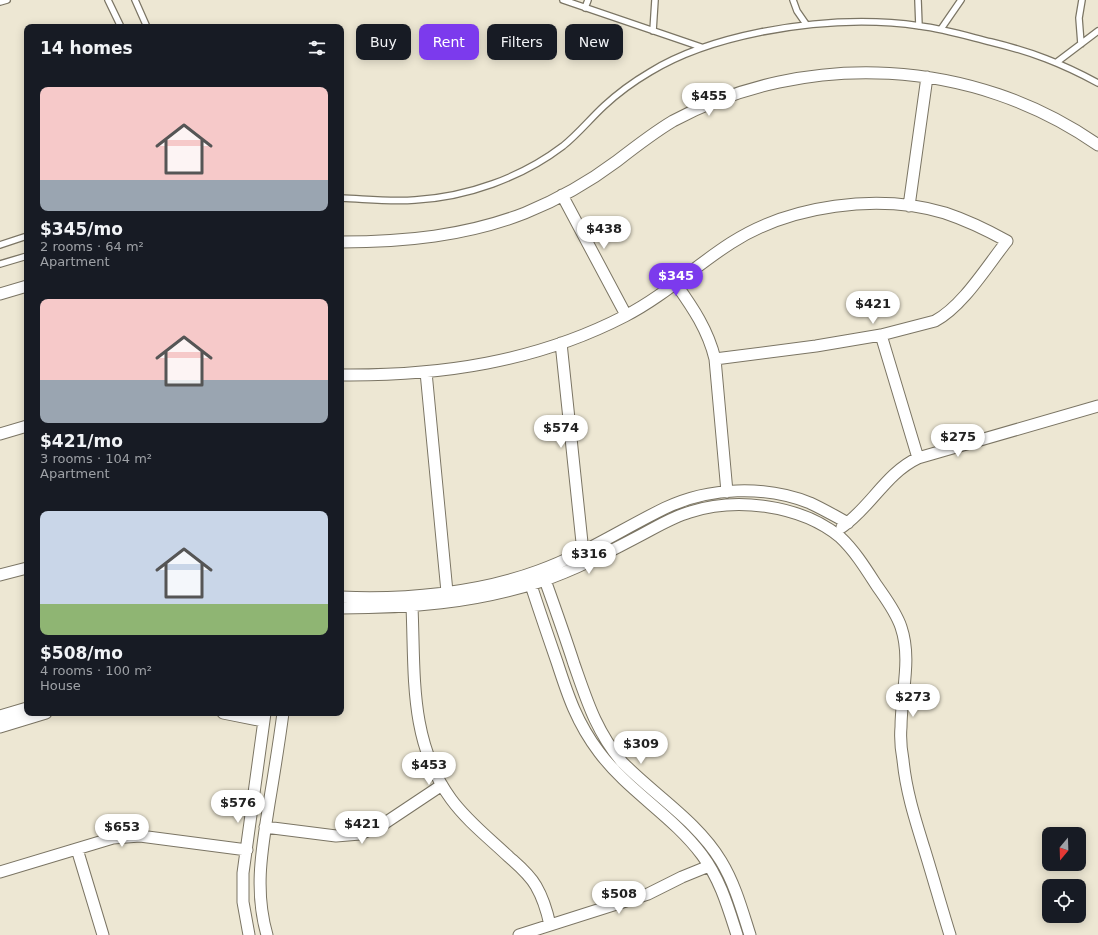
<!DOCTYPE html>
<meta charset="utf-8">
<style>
body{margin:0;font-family:"DejaVu Sans",sans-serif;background:#20242c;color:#f1f3f6;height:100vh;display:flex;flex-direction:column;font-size:15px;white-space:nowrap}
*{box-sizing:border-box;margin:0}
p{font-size:13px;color:#9ea1a6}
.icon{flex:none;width:22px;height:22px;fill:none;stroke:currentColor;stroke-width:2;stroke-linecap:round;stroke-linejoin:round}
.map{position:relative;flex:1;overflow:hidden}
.side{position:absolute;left:24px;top:24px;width:320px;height:692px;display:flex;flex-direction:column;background:#171b24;border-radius:8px;box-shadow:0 2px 10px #0003}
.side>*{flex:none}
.hud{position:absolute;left:356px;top:24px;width:380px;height:36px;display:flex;gap:8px}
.needle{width:26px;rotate:199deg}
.tools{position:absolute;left:1042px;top:827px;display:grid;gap:8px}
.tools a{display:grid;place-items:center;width:44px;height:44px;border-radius:8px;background:#171b24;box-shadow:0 2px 10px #0003;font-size:20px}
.price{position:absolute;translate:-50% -34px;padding:0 9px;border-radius:14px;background:#fff;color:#222;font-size:13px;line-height:26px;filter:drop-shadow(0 1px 2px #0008)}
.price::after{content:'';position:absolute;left:50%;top:24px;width:12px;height:9px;margin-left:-6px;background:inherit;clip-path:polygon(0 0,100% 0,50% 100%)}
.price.current{background:#7c3aed;color:#fff}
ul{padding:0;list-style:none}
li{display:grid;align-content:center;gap:8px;height:212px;padding:0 16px}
li span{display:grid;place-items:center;height:124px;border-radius:8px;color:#555}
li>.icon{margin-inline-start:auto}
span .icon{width:72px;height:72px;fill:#fffc;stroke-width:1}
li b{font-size:17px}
h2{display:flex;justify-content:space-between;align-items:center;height:48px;padding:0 16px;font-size:17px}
.pill{padding:0 14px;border-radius:8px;background:#171b24;box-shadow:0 2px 10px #0003;font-size:14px;line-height:36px}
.pill.current{background:#7c3aed;color:#fff}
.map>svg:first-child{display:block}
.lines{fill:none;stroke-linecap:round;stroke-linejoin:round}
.service-casing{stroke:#7b7564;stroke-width:8}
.minor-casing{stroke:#7b7564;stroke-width:13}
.service{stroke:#fff;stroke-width:5.5}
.minor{stroke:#fff;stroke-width:11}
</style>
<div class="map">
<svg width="1098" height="935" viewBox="0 0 1098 935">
<rect width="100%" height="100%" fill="#ede7d3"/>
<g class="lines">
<defs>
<path id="service" d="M108,0L121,27
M135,0L147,27
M563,0L701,47
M793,0L797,11L806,24
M918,0L919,26
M0,2L7,0
M585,8L588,0
M941,29L961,0
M653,31L655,0
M1081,44L1079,18L1082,0
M1057,62L1098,31
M341,198C366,199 390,202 415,200C467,197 521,178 563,146C578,134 590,119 604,106C618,93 633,82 650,72C684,51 721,40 761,32C813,22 866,18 920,26C944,29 967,36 991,42C1032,52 1061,63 1098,83
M0,245L27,236
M0,264L27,256"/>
<path id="minor" d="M562,195L626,315
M909,206L927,77
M341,242C404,242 466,236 525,213C557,200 589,182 617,161C635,147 653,133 673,121C807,49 974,58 1098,145
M676,284C693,308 708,330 715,359L727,492
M0,294L27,286
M881,335L918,458
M561,343L583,552
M426,372L447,592
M341,375C440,376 536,362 625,316C664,296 695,266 731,243C790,205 878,193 945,213C966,220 987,230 1007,241C987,266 963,306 935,321L881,335L816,346L715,359
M0,434L27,426
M842,527C870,508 886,473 918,458L1098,406
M0,575L27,568
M545,580C555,608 565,636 574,664C587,701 596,731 622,762C654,795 697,821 721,861C735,884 742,910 750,935
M531,585C539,610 548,636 557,662C568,696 577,723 599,752C628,791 673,816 702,855C720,879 728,907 737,935
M341,597C405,600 478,593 538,571C583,555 622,529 665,508C709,487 765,485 810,503C823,509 835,516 848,523
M412,607C415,674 409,742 451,799C467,821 489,838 509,857C519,866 529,874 536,886C543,898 547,911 550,925
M341,608C409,608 474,603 539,582C575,570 609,552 643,534C658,526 673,517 690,512C737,497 801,505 840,537C855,551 866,569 877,586C886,599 896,612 901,627C912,659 901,694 901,727C900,738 901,749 903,760C906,791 915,819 924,848C933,877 941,906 950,935
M223,713L263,721
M0,716L27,708
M0,727L46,713
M265,827L336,836L360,834L382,825L442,785
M77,849L103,935
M0,872L113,838L140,836L247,850
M249,935L243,902V873L265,713
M267,935C254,890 262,849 269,804C274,774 279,743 283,713
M519,935L648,894L682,877L709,866"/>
</defs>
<use href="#service" class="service-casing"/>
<use href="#minor" class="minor-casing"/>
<use href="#service" class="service"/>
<use href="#minor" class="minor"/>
</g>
</svg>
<div class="tools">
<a><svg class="needle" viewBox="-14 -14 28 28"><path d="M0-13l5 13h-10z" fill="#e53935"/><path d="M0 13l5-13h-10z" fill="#9ea1a6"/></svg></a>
<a><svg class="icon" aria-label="locate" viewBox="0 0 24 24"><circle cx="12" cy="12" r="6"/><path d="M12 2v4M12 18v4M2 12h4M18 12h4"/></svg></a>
</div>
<b class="price" style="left:709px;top:117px">$455</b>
<b class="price" style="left:604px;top:250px">$438</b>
<b class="price current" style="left:676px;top:297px">$345</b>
<b class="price" style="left:873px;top:325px">$421</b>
<b class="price" style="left:561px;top:449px">$574</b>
<b class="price" style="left:958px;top:458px">$275</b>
<b class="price" style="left:589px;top:575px">$316</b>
<b class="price" style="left:913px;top:718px">$273</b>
<b class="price" style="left:641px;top:765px">$309</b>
<b class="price" style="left:429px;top:786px">$453</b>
<b class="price" style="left:238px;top:824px">$576</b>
<b class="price" style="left:362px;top:845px">$421</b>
<b class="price" style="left:122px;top:848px">$653</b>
<b class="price" style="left:619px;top:915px">$508</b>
<div class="hud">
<a class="pill">Buy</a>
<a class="pill current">Rent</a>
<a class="pill">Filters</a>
<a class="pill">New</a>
</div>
<section class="side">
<h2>14 homes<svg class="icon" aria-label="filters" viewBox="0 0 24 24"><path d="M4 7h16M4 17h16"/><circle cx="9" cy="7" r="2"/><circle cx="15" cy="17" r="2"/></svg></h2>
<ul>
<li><span style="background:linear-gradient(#f6c9c9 75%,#9aa5b1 0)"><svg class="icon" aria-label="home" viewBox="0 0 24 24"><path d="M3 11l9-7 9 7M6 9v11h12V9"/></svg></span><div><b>$345/mo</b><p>2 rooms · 64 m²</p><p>Apartment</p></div></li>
<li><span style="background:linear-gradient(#f6c9c9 65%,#9aa5b1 0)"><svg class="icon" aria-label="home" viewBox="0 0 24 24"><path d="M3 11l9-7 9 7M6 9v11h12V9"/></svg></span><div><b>$421/mo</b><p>3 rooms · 104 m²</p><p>Apartment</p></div></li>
<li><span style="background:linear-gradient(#c9d6e8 75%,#8fb573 0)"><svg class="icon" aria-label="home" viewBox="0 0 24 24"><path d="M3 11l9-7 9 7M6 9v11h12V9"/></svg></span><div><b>$508/mo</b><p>4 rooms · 100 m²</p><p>House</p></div></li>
</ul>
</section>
</div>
